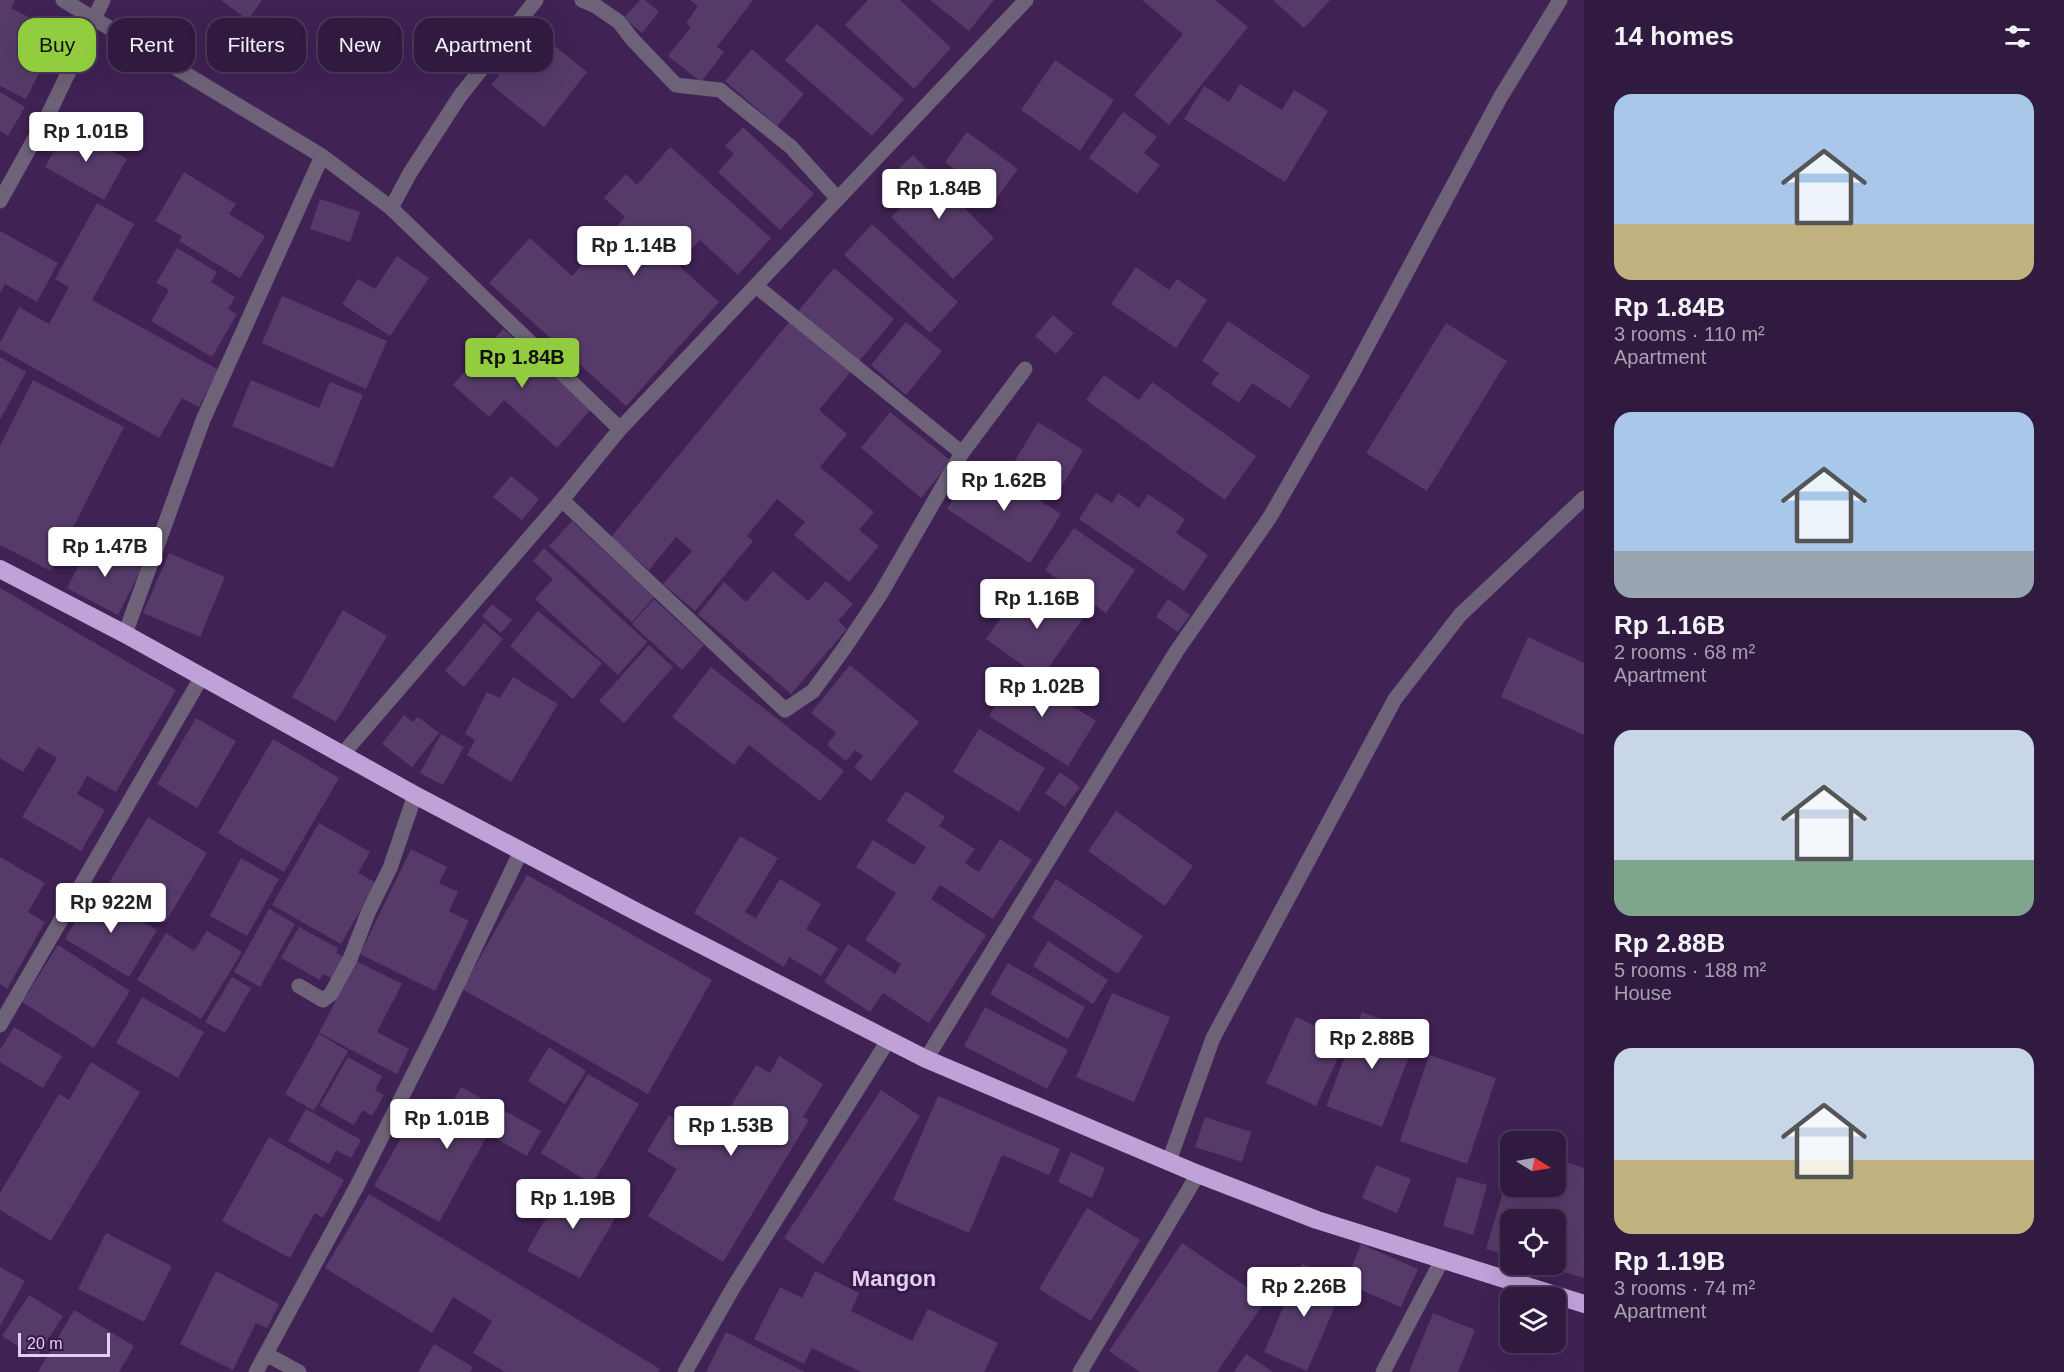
<!DOCTYPE html>
<meta charset="utf-8">
<style>
body{margin:0;font-family:Arial,sans-serif;background:#3c274b;color:#f1f3f6;height:100vh;display:flex;flex-direction:column;font-size:22px;white-space:nowrap}
*{box-sizing:border-box;margin:0}
p{font-size:20px;color:#a8a1b1}
.icon{flex:none;width:33px;height:33px;fill:none;stroke:currentColor;stroke-width:2;stroke-linecap:round;stroke-linejoin:round}
.map{position:relative;flex:1;overflow:hidden}
.panel{display:flex;flex-direction:column;background:#301a40;width:480px}
.panel>*{flex:none}
.hud{position:absolute;left:18px;top:18px;width:570px;height:54px;display:flex;gap:12px}
.needle{width:39px;rotate:101deg}
.buttons{position:absolute;left:1500px;top:1131px;display:grid;gap:12px}
.buttons a{display:grid;place-items:center;width:66px;height:66px;border-radius:12px;background:#301a40;box-shadow:0 6px 24px #0002,0 0 0 2px #4b3859;font-size:30px}
.scale{position:absolute;left:18px;bottom:15px;width:92px;box-sizing:border-box;padding-left:6px;border:3px solid #e0cfee;border-top:0;font-size:16px;line-height:21px;white-space:nowrap;color:#e0cfee;-webkit-text-stroke:4px #361849;paint-order:stroke}
.price{position:absolute;translate:-50% -51px;padding:0 14px;border-radius:6px;background:#fff;color:#222;font-size:20px;line-height:39px;filter:drop-shadow(0 2px 3px #0008)}
.price::after{content:'';position:absolute;left:50%;top:36px;width:18px;height:14px;margin-left:-9px;background:inherit;clip-path:polygon(0 0,100% 0,50% 100%)}
.price.on{background:#91cd3f;color:#111}
ul{padding:0;list-style:none}
li{display:grid;align-content:center;gap:12px;height:318px;padding:0 30px}
li span{display:grid;place-items:center;height:186px;border-radius:18px;color:#555}
li>.icon{margin-inline-start:auto}
span .icon{width:108px;height:108px;fill:#fffc;stroke-width:1}
li b{font-size:26px}
h2{display:flex;justify-content:space-between;align-items:center;height:72px;padding:0 30px;font-size:26px}
.tag{padding:0 21px;border-radius:18px;background:#301a40;box-shadow:0 6px 24px #0002,0 0 0 2px #4b3859;font-size:21px;line-height:54px}
.tag.on{background:#91cd3f;color:#111}
main{display:flex;flex:1;min-height:0}
.map>svg:first-child{display:block}
.building{fill:#563b6a}
.lines{fill:none;stroke-linecap:round;stroke-linejoin:round}
.minor{stroke:#6e6278;stroke-width:15}
.highway{stroke:#c0a2d8;stroke-width:18}
.labels{text-anchor:middle;stroke-width:6;stroke-linejoin:round;paint-order:stroke}
.district-label{font-size:22px;font-weight:bold;fill:#e0cfee;stroke:#361849}
</style>
<main>
<div class="map">
<svg width="1584" height="1372" viewBox="0 0 1584 1372">
<rect width="100%" height="100%" fill="#402255"/>
<path class="building" d="M0,0H15L11,8L59,33L26,99L0,86Z
M221,0H262L248,20Z
M640,0H645L659,12L642,33L624,18Z
M690,0H753L717,47L724,52L701,82L668,56L691,27L686,23L698,6Z
M868,0H900L951,48L914,89L845,25Z
M930,0H994L969,31Z
M1142,0H1215L1248,27L1169,125L1134,95L1183,34Z
M1273,0H1330L1304,28Z
M817,24L904,99L872,136L785,60Z
M535,30L587,72L544,127L491,85Z
M752,49L804,94L777,126L725,81Z
M1055,60L1114,100L1080,151L1021,110Z
M1240,84L1282,110L1294,90L1328,111L1285,182L1184,119L1204,86L1229,102Z
M0,92L25,107L8,136L0,131Z
M1123,112L1157,137L1144,153L1160,165L1137,194L1089,158Z
M68,126L127,159L104,200L45,167Z
M743,127L814,194L780,230L718,172L734,154L725,146Z
M967,132L1018,169L996,199L945,162Z
M670,147L771,238L738,275L700,240L688,253L666,233L656,245L719,302L626,406L489,283L530,238L572,276L625,217L604,198L626,174L637,185Z
M913,155L994,238L953,279L891,217L914,194L894,173Z
M184,172L236,204L229,214L265,236L240,278L179,241L182,236L155,221Z
M320,199L360,212L350,242L310,229Z
M97,203L134,224L92,300L219,370L199,407L182,398L159,438L0,349V343L19,307L49,324L69,287L55,279Z
M872,224L958,302L930,333L844,255Z
M0,231L58,263L37,302L5,284L0,293Z
M177,248L217,272L211,282L235,297L228,309L237,314L212,357L151,321L169,290L156,283Z
M397,256L429,278L390,336L342,304L358,279L375,289Z
M1136,267L1169,290L1177,279L1207,300L1176,348L1111,304Z
M834,268L894,319L819,410L847,434L820,467L874,512L859,530L879,546L849,582L794,535L805,522L777,499L747,536L753,541L695,611L663,584L692,551L676,537L649,570L611,537Z
M282,296L387,341L366,389L262,343Z
M1053,315L1074,333L1056,354L1035,336Z
M1228,321L1310,376L1290,408L1252,383L1239,403L1211,384L1219,373L1202,361Z
M906,322L942,351L906,395L871,365Z
M1446,323L1507,361L1427,491L1366,453Z
M503,329L591,409L557,448L504,400L489,417L453,385Z
M0,357L26,372L0,420Z
M1104,375L1139,400L1152,382L1256,456L1225,500L1086,400Z
M33,380L124,427L51,571L0,545V446Z
M251,380L319,408L330,382L363,395L333,468L232,426Z
M890,412L951,461L921,498L861,448Z
M1038,422L1083,450L1055,498L1009,471Z
M978,461L1061,514L1030,563L947,509Z
M511,476L539,499L522,520L493,497Z
M1096,493L1112,503L1118,493L1139,508L1148,494L1185,519L1176,533L1208,555L1184,591L1079,519Z
M572,521L654,597L632,622L549,546Z
M1074,528L1135,570L1106,613L1045,570Z
M91,542L142,568L118,615L67,588Z
M544,548L647,642L618,675L535,599L553,579L533,561Z
M169,553L225,577L200,637L143,613Z
M773,571L808,601L826,581L853,604L838,621L847,629L791,694L698,614L724,582L746,602Z
M1049,586L1087,613L1041,678L986,639L1016,596L1033,608Z
M0,588L176,690L116,792L87,776L77,794L105,810L81,851L22,817L57,758L38,747L23,772L0,758Z
M654,599L704,645L682,670L632,624Z
M1168,599L1190,615L1178,632L1156,617Z
M492,604L512,620L501,633L482,616Z
M343,610L387,636L336,722L292,697Z
M538,611L602,663L573,699L510,646Z
M484,623L503,639L464,687L445,671Z
M1528,637L1584,663V735L1501,697Z
M649,645L673,667L624,723L599,701Z
M850,665L919,722L871,781L854,767L863,756L855,750L846,761L827,745L836,733L811,713Z
M711,667L844,771L820,801L749,745L734,765L672,717Z
M1017,671L1096,721L1068,766L989,716Z
M513,677L558,704L511,782L467,755L475,740L465,734L487,692L500,698Z
M404,715L413,722L418,717L439,733L412,767L382,744Z
M196,718L236,741L197,808L157,784Z
M979,729L1045,768L1019,812L953,772Z
M441,734L464,747L443,785L420,773Z
M273,739L339,778L284,872L218,833Z
M1060,772L1080,787L1065,807L1045,793Z
M906,791L945,817L939,826L975,849L965,863L979,872L1000,839L1032,860L993,919L940,885L931,899L986,935L929,1023L883,993L870,1012L824,982L848,944L895,974L901,964L865,940L896,893L856,867L873,840L914,865L926,847L886,821Z
M1116,811L1193,866L1165,906L1088,851Z
M148,817L207,853L165,923L106,888Z
M319,823L370,852L358,873L376,883L341,944L272,905Z
M740,836L778,858L745,912L756,918L780,879L821,904L806,929L838,948L821,976L789,957L784,967L694,913Z
M411,849L447,867L439,883L458,892L449,911L469,921L435,991L360,954Z
M0,857L45,883L28,912L45,922L7,989L0,984Z
M241,858L279,879L247,936L210,916Z
M527,875L712,980L648,1094L462,989Z
M1056,879L1143,936L1118,974L1032,918Z
M93,891L157,930L129,977L65,939Z
M269,909L295,924L260,987L234,972Z
M299,927L338,948L336,953L345,958L334,979L323,974L320,980L281,958Z
M207,931L242,952L201,1019L137,980L166,933L194,951Z
M1048,941L1108,980L1093,1004L1033,966Z
M58,945L130,991L94,1048L22,1002Z
M356,961L402,984L377,1032L409,1049L397,1074L319,1033Z
M1008,963L1085,1007L1068,1039L990,994Z
M232,977L251,988L225,1033L205,1022Z
M1112,993L1170,1017L1134,1102L1076,1077Z
M142,997L204,1032L178,1078L116,1043Z
M985,1007L1068,1050L1047,1089L964,1046Z
M1362,1012L1418,1033L1382,1127L1326,1106Z
M1296,1017L1346,1040L1316,1106L1266,1083Z
M14,1027L62,1056L43,1088L0,1062V1050Z
M319,1034L348,1051L314,1111L285,1094Z
M549,1047L586,1071L565,1104L528,1081Z
M1429,1055L1496,1078L1467,1164L1400,1141Z
M779,1056L823,1084L803,1117L809,1120L723,1262L648,1216L677,1169L647,1151L669,1115L692,1129L705,1107L723,1119L756,1065L770,1073Z
M348,1057L382,1076L375,1090L384,1095L372,1116L363,1110L354,1125L320,1106Z
M91,1062L140,1092L51,1241L0,1210V1193L59,1094L69,1100Z
M588,1074L639,1104L592,1184L541,1153Z
M461,1087L541,1131L527,1156L488,1134L439,1222L374,1186L423,1098L447,1112Z
M881,1090L920,1116L823,1264L784,1238Z
M938,1096L1060,1149L1049,1175L1002,1155L969,1233L893,1200Z
M306,1109L361,1140L351,1158L336,1150L329,1164L288,1141Z
M1205,1117L1251,1132L1242,1162L1195,1147Z
M269,1137L344,1180L323,1218L315,1213L290,1258L222,1221Z
M1071,1152L1105,1168L1092,1198L1058,1182Z
M1556,1159L1584,1168V1278L1539,1265L1556,1264V1220H1510V1256L1486,1249L1510,1168V1186H1556Z
M1376,1165L1411,1179L1397,1213L1362,1198Z
M1457,1177L1487,1185L1473,1235L1443,1226Z
M567,1181L620,1210L580,1278L527,1251Z
M369,1194L660,1369L658,1372H505L473,1353L492,1321L453,1297L432,1333L325,1268Z
M1087,1208L1140,1240L1091,1321L1039,1289Z
M106,1233L172,1266L144,1322L78,1289Z
M1182,1243L1266,1300L1217,1372H1140L1109,1351Z
M1361,1244L1418,1269L1401,1307L1345,1283Z
M1302,1264L1345,1283L1307,1371L1264,1352Z
M0,1267L25,1281L0,1326Z
M216,1271L279,1304L267,1328L256,1323L233,1370L180,1344Z
M815,1271L859,1293L851,1311L912,1341L928,1309L998,1343L984,1372H861L812,1348L804,1364L754,1339L780,1287L802,1298Z
M29,1295L63,1316L36,1358L2,1336Z
M74,1310L134,1346L119,1372H38Z
M1433,1313L1475,1330L1458,1372H1409Z
M726,1332L805,1372H706Z
M434,1344L473,1367L470,1372H418Z
M1246,1354L1273,1372H1234Z"/>
<g class="lines">
<path class="minor" d="M63,0L322,156L391,208L620,429
M582,0L596,6L619,22L632,39L676,85L720,90L791,147L838,199
M0,201L49,113L103,0
M391,208L410,173L460,96L536,0
M756,286L962,453
M562,500L785,710L813,691L843,650L880,595L962,453L1025,369
M125,634L203,420L322,156
M341,756L562,500L620,429L1026,0
M299,986L323,1000L331,994L350,959L368,913L390,868L415,795
M0,1025L201,678
M926,1059L1176,652L1270,517L1351,376L1500,98L1560,0
M1169,1161L1213,1038L1395,699L1460,615L1584,498
M266,1354L299,1372
M256,1372L357,1186L438,1025L521,851
M685,1372L733,1288L889,1039
M1080,1372L1198,1174
M1383,1372L1442,1260"/>
<path class="highway" d="M0,569L125,634L415,795L637,912L926,1059L1198,1174L1317,1220L1584,1304"/>
</g>
<g class="labels">
<g class="district-label">
<text x="894" y="1286">Mangon</text>
</g>
</g>
</svg>
<div class="buttons">
<a><svg class="needle" viewBox="-14 -14 28 28"><path d="M0-13l5 13h-10z" fill="#e53935"/><path d="M0 13l5-13h-10z" fill="#a8a1b1"/></svg></a>
<a><svg class="icon" aria-label="locate" viewBox="0 0 24 24"><circle cx="12" cy="12" r="6"/><path d="M12 2v4M12 18v4M2 12h4M18 12h4"/></svg></a>
<a><svg class="icon" aria-label="layers" viewBox="0 0 24 24"><path d="M12 4l9 5-9 5-9-5zM3 14l9 5 9-5"/></svg></a>
</div>
<div class="scale">20 m</div>
<b class="price" style="left:86px;top:163px">Rp 1.01B</b>
<b class="price" style="left:939px;top:220px">Rp 1.84B</b>
<b class="price" style="left:634px;top:277px">Rp 1.14B</b>
<b class="price on" style="left:522px;top:389px">Rp 1.84B</b>
<b class="price" style="left:1004px;top:512px">Rp 1.62B</b>
<b class="price" style="left:105px;top:578px">Rp 1.47B</b>
<b class="price" style="left:1037px;top:630px">Rp 1.16B</b>
<b class="price" style="left:1042px;top:718px">Rp 1.02B</b>
<b class="price" style="left:111px;top:934px">Rp 922M</b>
<b class="price" style="left:1372px;top:1070px">Rp 2.88B</b>
<b class="price" style="left:447px;top:1150px">Rp 1.01B</b>
<b class="price" style="left:731px;top:1157px">Rp 1.53B</b>
<b class="price" style="left:573px;top:1230px">Rp 1.19B</b>
<b class="price" style="left:1304px;top:1318px">Rp 2.26B</b>
<div class="hud">
<a class="tag on">Buy</a>
<a class="tag">Rent</a>
<a class="tag">Filters</a>
<a class="tag">New</a>
<a class="tag">Apartment</a>
</div>
</div>
<section class="panel">
<h2>14 homes<svg class="icon" aria-label="filters" viewBox="0 0 24 24"><path d="M4 7h16M4 17h16"/><circle cx="9" cy="7" r="2"/><circle cx="15" cy="17" r="2"/></svg></h2>
<ul>
<li><span style="background:linear-gradient(#a9c7e8 70%,#c2b280 0)"><svg class="icon" aria-label="home" viewBox="0 0 24 24"><path d="M3 11l9-7 9 7M6 9v11h12V9"/></svg></span><div><b>Rp 1.84B</b><p>3 rooms · 110 m²</p><p>Apartment</p></div></li>
<li><span style="background:linear-gradient(#a9c7e8 75%,#9aa5b1 0)"><svg class="icon" aria-label="home" viewBox="0 0 24 24"><path d="M3 11l9-7 9 7M6 9v11h12V9"/></svg></span><div><b>Rp 1.16B</b><p>2 rooms · 68 m²</p><p>Apartment</p></div></li>
<li><span style="background:linear-gradient(#c9d6e8 70%,#7fa58c 0)"><svg class="icon" aria-label="home" viewBox="0 0 24 24"><path d="M3 11l9-7 9 7M6 9v11h12V9"/></svg></span><div><b>Rp 2.88B</b><p>5 rooms · 188 m²</p><p>House</p></div></li>
<li><span style="background:linear-gradient(#c9d6e8 60%,#c2b280 0)"><svg class="icon" aria-label="home" viewBox="0 0 24 24"><path d="M3 11l9-7 9 7M6 9v11h12V9"/></svg></span><div><b>Rp 1.19B</b><p>3 rooms · 74 m²</p><p>Apartment</p></div></li>
</ul>
</section>
</main>
